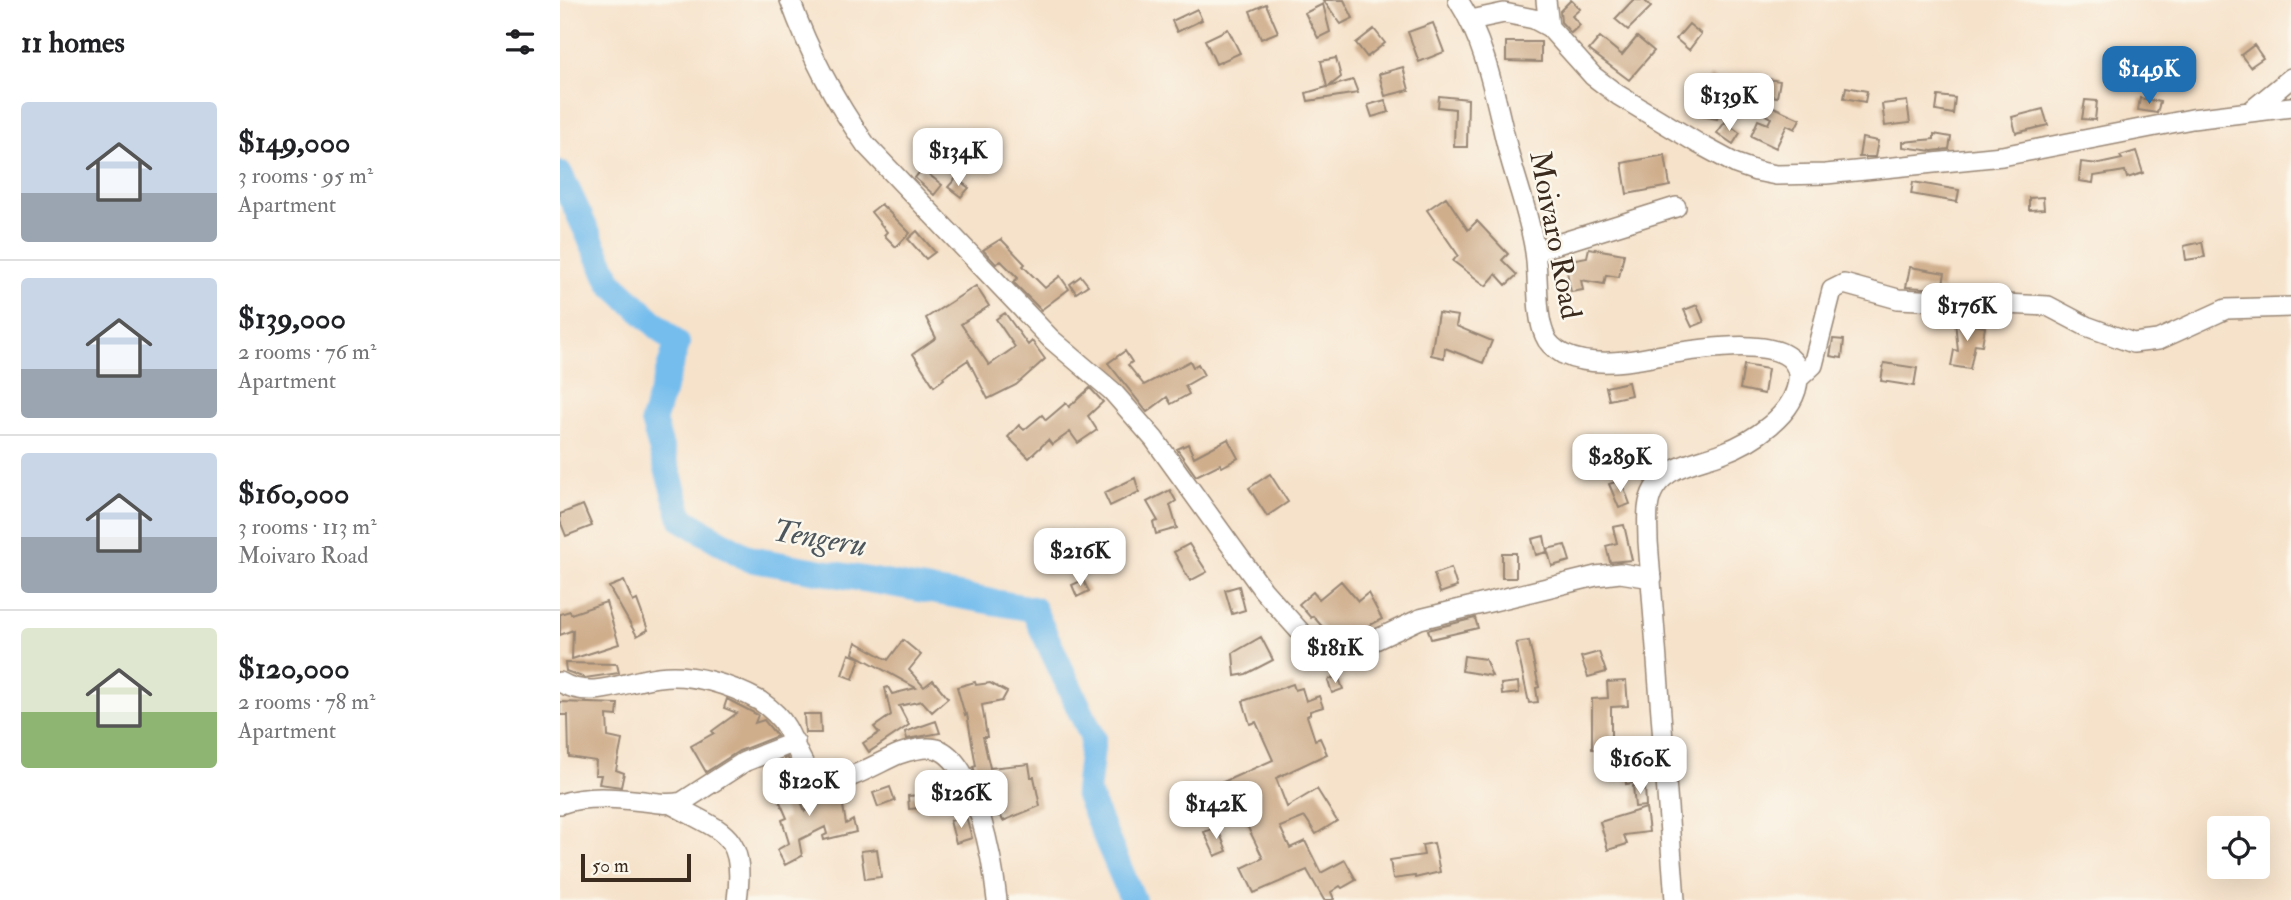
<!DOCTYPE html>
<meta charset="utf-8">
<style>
body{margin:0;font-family:"IM FELL Double Pica",serif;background:#f2f2f2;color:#202124;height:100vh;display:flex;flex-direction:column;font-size:26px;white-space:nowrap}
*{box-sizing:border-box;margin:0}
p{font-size:23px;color:#757577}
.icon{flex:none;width:38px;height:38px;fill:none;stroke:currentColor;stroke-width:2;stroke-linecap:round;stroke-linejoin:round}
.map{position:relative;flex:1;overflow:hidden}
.panel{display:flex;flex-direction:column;background:#fff;width:560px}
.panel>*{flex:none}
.fabs{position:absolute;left:1647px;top:816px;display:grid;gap:14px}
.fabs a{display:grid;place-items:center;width:63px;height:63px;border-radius:7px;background:#fff;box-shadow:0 7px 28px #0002;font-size:35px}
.scale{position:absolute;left:21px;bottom:18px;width:110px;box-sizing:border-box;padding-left:7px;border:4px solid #3b2a1e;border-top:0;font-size:19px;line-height:24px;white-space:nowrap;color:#3b2a1e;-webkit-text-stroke:5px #fbf7ec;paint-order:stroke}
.price{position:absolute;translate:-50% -60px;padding:0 16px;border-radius:14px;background:#fff;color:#222;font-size:23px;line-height:46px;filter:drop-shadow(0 2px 4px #0008)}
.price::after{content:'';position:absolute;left:50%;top:42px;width:21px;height:16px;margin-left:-10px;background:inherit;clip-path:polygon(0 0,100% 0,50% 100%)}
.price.selected{background:#1f6fb2;color:#fff}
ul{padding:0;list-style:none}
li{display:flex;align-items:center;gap:21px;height:175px;padding:0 21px}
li+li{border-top:2px solid #e0e0e0}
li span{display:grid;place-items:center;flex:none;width:196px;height:140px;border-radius:7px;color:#555}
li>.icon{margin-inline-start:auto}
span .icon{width:84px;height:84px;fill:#fffc;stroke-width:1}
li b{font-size:30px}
h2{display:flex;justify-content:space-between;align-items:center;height:84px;padding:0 21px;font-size:30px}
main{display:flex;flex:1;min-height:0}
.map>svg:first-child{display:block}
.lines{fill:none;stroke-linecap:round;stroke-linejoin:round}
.river{stroke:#75bded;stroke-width:26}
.building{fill:#cfae8c}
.minor-casing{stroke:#988674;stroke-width:22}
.minor{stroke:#fff;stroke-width:19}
.labels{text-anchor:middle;stroke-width:5;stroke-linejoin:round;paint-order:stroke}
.street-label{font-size:30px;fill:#3b2a1e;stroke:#fbf7ec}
.water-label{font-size:32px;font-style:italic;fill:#4c565c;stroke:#fbf7ec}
</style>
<main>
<section class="panel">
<h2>11 homes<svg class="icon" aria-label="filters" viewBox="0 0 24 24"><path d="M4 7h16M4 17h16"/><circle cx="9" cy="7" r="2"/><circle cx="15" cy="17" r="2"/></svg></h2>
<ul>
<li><span style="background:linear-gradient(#c9d6e8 65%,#9aa5b1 0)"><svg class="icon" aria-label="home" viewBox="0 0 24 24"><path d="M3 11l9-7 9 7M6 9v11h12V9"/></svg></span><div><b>$149,000</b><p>3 rooms · 95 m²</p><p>Apartment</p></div></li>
<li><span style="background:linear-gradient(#c9d6e8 65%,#9aa5b1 0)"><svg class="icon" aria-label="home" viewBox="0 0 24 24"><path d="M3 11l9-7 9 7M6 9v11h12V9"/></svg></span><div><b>$139,000</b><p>2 rooms · 76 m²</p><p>Apartment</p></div></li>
<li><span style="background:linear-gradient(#c9d6e8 60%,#9aa5b1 0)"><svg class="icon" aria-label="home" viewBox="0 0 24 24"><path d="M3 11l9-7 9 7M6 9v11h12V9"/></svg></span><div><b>$160,000</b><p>3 rooms · 113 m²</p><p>Moivaro Road</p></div></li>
<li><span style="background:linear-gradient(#dfe7d0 60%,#8fb573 0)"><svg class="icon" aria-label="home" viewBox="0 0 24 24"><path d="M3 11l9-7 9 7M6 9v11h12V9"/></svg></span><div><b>$120,000</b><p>2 rooms · 78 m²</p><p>Apartment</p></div></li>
</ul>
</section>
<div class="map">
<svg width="1731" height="900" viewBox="0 0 1731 900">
<rect width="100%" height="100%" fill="#fbf7ec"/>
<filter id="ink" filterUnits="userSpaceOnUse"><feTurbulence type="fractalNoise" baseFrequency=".0143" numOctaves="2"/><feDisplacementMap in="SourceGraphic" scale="14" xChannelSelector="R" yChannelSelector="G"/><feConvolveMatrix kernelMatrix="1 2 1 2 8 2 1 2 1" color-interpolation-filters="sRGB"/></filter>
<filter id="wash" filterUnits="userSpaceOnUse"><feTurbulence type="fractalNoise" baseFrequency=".00686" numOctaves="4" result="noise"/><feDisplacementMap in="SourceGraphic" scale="28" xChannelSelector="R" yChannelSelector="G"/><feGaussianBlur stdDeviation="1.57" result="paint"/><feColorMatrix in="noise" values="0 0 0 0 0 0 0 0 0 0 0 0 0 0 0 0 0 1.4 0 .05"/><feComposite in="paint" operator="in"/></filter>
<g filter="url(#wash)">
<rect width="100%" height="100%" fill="#f6e2ca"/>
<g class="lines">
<path class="river" d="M0,174L51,283L117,344L93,421L122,519L189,559L473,609L533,738L527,793L573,900"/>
</g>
<g id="blocks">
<path class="building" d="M763,0H784L793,18L781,24Z
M1011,0L1020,9L1012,16L1020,25L1011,33L1001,22L1000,11Z
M1073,0H1084L1091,7L1068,30L1055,19Z
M706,4L718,32L701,39L690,11Z
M763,4L770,32L758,38L745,13Z
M637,9L642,20L617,32L612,21Z
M873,23L884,52L859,62L848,32Z
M1129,24L1141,34L1129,50L1116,39Z
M668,29L680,53L656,64L645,40Z
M814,29L825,43L807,57L796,43Z
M1040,37L1062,55L1077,37L1094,51L1069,80L1029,50Z
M946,42H981V62L946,61Z
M1694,45L1703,58L1690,67L1681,55Z
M776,58L781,77L768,87L793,80L798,93L748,101L746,93L767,87L761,61Z
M843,67L849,90L825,96L819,74Z
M1150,76L1172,86L1157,119L1135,115L1138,98L1140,99Z
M1203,78L1220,81L1217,97L1200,94Z
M1286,87L1307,91L1305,102L1284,98Z
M879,96L908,99L907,147H894L895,109L878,107Z
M1378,96L1395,98L1393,114L1376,111Z
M1580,98L1600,102L1597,113L1578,110Z
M825,100L829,112L812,117L808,105Z
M1525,100L1537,101L1535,120L1522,119Z
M1347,101L1350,123L1325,126L1322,104Z
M1205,103L1240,119L1235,129L1227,125L1216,148L1191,136L1198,120L1208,124L1211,118L1200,112Z
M1483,109L1488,125L1456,133L1452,117Z
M1165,122L1180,133L1173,144L1157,133Z
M1374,134L1391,137L1389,149L1372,151L1343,147V142L1374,139Z
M1302,138L1318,141L1315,157H1299Z
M1576,151L1583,173L1567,178L1565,171L1534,176L1533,183L1519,181L1521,162L1539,164L1562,159L1560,156Z
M1105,155L1110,186L1067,194L1062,163Z
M362,169L382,185L374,195L355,178Z
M396,178L409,188L401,197L388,187Z
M1353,182L1399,190L1397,202L1351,194Z
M886,197L908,230L917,221L948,254L942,260L957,275L946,285L936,274L926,286L893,261L898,255L867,210Z
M1483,197L1484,209L1469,210V198Z
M321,204L350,233L336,247L324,235L327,232L311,212Z
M357,231L375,252L366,259L348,239Z
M441,239L465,264L463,266L485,288L500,276L509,289L481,310L453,282L458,278L441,261L436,264L423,250Z
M1642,242L1645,257L1626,260L1624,246Z
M1029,248L1064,254L1059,277L1046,275L1044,284L1021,280L1023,290L1011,292L1005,261L1027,257Z
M1350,267L1385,273L1382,289L1346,287Z
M521,276L528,285L516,293L510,284Z
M416,286L429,306L401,324L429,365L455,347L436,319L445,313L468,345L472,341L485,359L456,385L428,399L408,360L383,377L384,379L374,386L353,354L376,338L366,318Z
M1137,305L1144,322L1132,327L1124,310Z
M878,313L898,316L896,326L932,341L923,363L885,348L884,358L871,355Z
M1407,320V324L1425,327L1422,345L1415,344L1410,369L1391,366L1394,350L1398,351L1395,321Z
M1273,339L1284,340L1282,358L1270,356Z
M565,351L572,362L568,365L584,385L630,361L633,367L638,364L644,375L625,386L629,394L611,404L607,397L587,412L548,363Z
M1324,363L1357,368L1354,386L1321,381Z
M1184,365L1208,369L1204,394L1180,389Z
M1068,382L1071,395L1049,400L1046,387Z
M530,388L543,402L528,416L537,430L518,443L510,432L492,445L488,440L469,458L448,437L459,425L464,430L482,415L486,420L506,403L509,407Z
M668,439L678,458L662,467L660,464L636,476L617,449L628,444L634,457Z
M710,474L728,502L707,516L689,488Z
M575,478L579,492L550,506L544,493Z
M1061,480L1070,504L1059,508L1049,484Z
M610,490L616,501L610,505L617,528L596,534L593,522L598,521L587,502Z
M23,505L32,526L6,536L0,521V514Z
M1064,525L1072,560L1050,562L1046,546L1057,543L1053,527Z
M984,536L987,552L976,555L972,539Z
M629,544L647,572L630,581L614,552Z
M1005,545L1010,561L992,566L987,549Z
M942,553H956V578H942Z
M891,568L897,587L880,593L874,574Z
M523,580L529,591L517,597L512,585Z
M64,581L73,602L77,600L88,630L77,636L49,587Z
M781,581L798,601L808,593L822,619L798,631L800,633L782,642L777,634L772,638L753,616L751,618L739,604L753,592L759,599Z
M679,586L685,610L672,614L665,590Z
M46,602L59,644L12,659L13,630L0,635V614L10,611L11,614Z
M915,618L918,628L871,639L868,630Z
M701,637L713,660L686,674L675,676L673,653Z
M343,640L361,655L349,670L364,687L373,680L388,698L372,712L362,701L339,706L349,725L309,752L303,743L319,733L314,727L331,715L325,688L328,687L332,694L356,688L293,653L296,642L328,660Z
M969,641L979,687L976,688L978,702L969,703L956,643Z
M1039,652L1046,672L1028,677L1021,657Z
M289,654L300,658L293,679L282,675Z
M904,656L925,659L932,676L902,671Z
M5,663L57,664L59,673L25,678L6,671Z
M778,676L783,689L772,693L768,680Z
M1066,681L1068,706L1051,707V750L1032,749V699L1048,698L1047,682Z
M415,682L416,685L430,683L447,692L442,701L422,705L427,737H423L430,768L469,764L471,777H474L480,806L443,821L437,808L431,809L413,767L416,766L407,714L405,715L397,687Z
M958,682L959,693L942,695L941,684Z
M733,684L735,690L742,688L746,701L759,696L763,707L750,711V714L747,716L755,740L760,738L767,754L716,778L727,807L757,789L777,821L756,834L745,817L720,827L730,848L745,841L761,873L785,860L796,880L782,888L780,886L771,892L774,899L772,900H764L747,870L694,893L682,868L703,858L672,795L651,803L645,790L713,760L696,722L690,724L683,701Z
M167,699L196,714L198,715L195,723L204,720L217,736L179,751L146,772L131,746L154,733L152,731L177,713L164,708Z
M0,702L58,704L57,716L47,715L48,737L62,740L56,770L64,773L61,787L39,784L41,775H35L36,761L9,757L8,715H0Z
M244,714H260L261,733H245Z
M376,721L380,733L347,739L345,732Z
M1076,747L1080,782L1066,784L1062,748Z
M227,758L236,774V776H230L245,811L281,794L286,824L293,820L296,832L264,840L263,836L267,834L265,827L239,840L242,856L225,865L217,850L229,843L222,820L227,818L217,795L224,792V759Z
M1085,785L1086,806L1075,807L1073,786Z
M330,787L335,801L318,807L313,793Z
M360,795L361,808L349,809L348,796Z
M1086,808L1089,832L1064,835L1067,844L1048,850L1040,822Z
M406,816L412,838L396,843L390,821Z
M657,827L667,851L655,856L644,832Z
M874,843L880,872L855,878V876L833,879L830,860L864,855L862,845Z
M317,849L321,877L305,879L301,851Z"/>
</g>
</g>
<g filter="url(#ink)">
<use href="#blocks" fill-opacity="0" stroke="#988674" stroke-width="2"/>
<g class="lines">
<defs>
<path id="minor" d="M230,0C249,52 274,100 306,145L491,339L552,391L594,439L703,590L761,655L768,658H777L860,619L1036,576L1060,573L1092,578
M898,0C927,45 935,99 948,150C957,184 970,217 975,252C979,277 975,314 985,336C988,344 996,350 1003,354C1021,363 1047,363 1066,361C1096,358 1243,321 1238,379C1236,414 1192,442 1162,453C1139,462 1108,465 1094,489C1085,504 1088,524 1088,541L1115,900
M986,0L989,27
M911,20L944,13L974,19L989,27L1033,76L1058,95L1139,144L1176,164L1196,171L1216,175L1266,174L1442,156L1632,119L1731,107
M1692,110L1731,78
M975,251L1116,207
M1238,379L1253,365L1272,290L1284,284L1338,299L1488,306L1526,326L1573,343L1598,340L1666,309L1731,307
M0,682C32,701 65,681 98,677C131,672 171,685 200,701C210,708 220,716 226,727C236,743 243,778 265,781C285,784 319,762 339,754C351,750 368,745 380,750C417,768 433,863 437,900
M0,804C26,795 56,798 83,801C97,803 108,805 122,802L184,762L235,742
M111,804C164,833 186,833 177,900"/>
</defs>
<use href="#minor" class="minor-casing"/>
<use href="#minor" class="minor"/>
</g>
</g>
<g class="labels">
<g class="street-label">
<text transform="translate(996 235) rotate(79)" y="10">Moivaro Road</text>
</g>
<g class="water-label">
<text transform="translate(260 537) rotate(10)" y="11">Tengeru</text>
</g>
</g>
</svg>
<div class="fabs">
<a><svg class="icon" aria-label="locate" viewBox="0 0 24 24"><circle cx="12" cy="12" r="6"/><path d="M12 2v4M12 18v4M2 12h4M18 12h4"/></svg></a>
</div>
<div class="scale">50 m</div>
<b class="price selected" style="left:1589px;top:106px">$149K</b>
<b class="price" style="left:1169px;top:133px">$139K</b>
<b class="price" style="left:398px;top:188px">$134K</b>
<b class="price" style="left:1407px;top:343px">$176K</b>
<b class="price" style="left:1060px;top:494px">$289K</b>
<b class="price" style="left:520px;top:588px">$216K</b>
<b class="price" style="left:775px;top:685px">$181K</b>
<b class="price" style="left:1080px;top:796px">$160K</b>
<b class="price" style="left:249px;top:818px">$120K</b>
<b class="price" style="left:401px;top:830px">$126K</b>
<b class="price" style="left:656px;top:841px">$142K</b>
</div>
</main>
